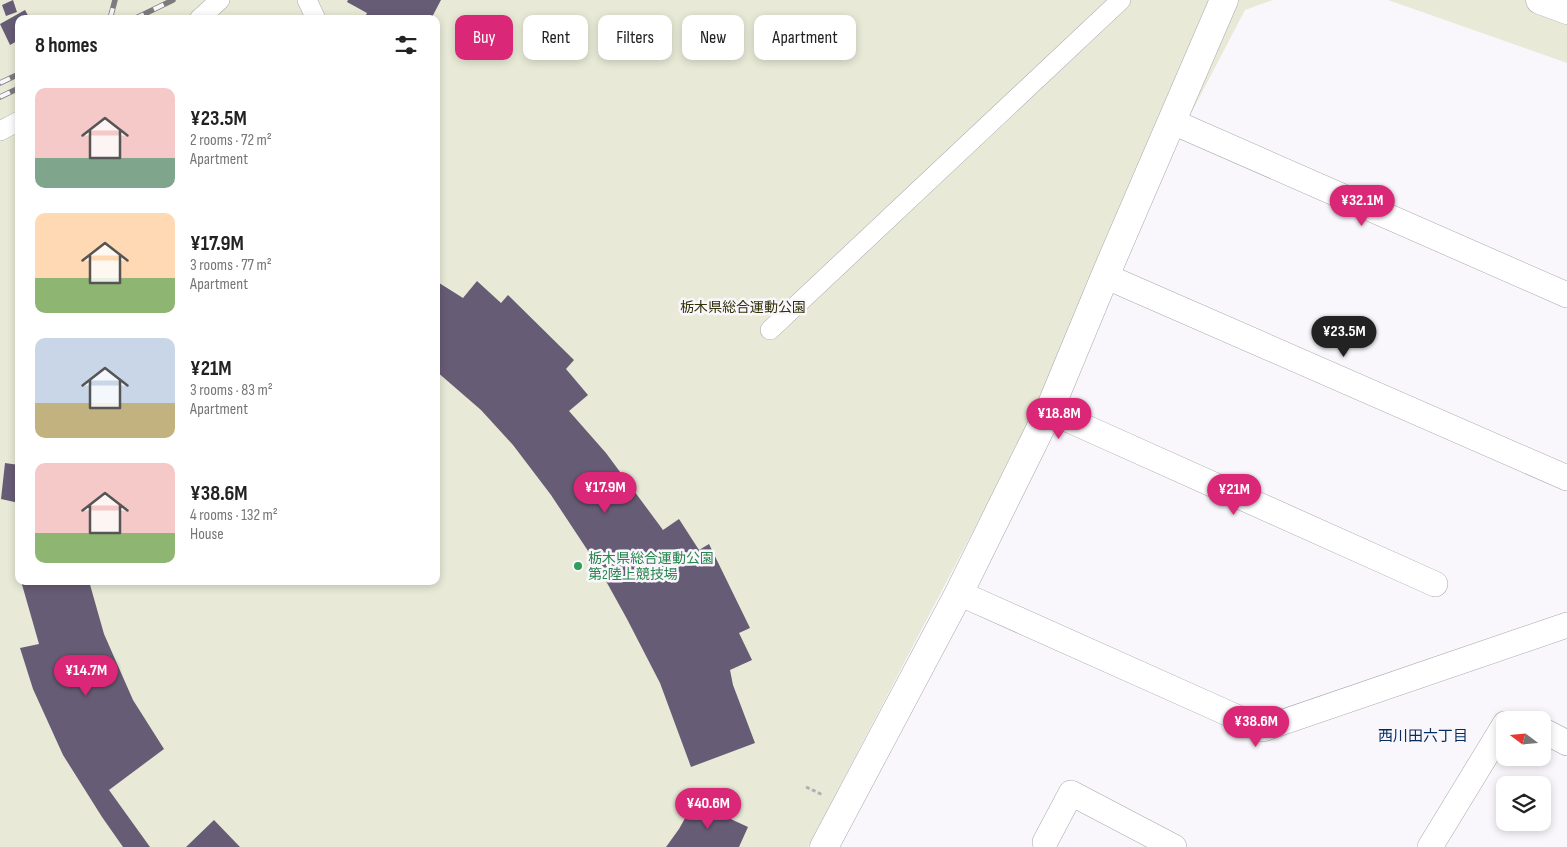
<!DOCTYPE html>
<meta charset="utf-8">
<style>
body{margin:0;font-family:"Sofia Sans Condensed","Noto Sans JP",sans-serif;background:#f6f6f6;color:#222;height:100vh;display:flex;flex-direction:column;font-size:19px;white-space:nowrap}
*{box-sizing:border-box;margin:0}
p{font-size:16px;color:#767676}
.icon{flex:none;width:28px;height:28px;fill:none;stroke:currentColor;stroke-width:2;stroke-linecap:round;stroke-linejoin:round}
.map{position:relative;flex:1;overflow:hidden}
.sheet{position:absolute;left:15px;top:15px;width:425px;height:570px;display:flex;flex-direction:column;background:#fff;border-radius:10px;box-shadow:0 2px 8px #0003}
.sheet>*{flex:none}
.banner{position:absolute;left:455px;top:15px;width:475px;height:45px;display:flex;gap:10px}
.needle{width:32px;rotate:286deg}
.buttons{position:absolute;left:1496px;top:711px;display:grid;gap:10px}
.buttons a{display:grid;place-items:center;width:55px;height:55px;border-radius:10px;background:#fff;box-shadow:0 2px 8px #0003;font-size:25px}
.price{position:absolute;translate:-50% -42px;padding:0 11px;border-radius:18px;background:#db2777;color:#fff;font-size:16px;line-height:32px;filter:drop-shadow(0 1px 2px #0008)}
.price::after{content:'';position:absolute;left:50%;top:30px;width:15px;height:11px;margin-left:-8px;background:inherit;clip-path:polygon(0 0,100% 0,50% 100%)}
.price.selected{background:#222;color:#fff}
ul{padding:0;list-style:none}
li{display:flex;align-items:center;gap:15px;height:125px;padding:0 20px}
li span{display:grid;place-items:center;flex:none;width:140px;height:100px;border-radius:10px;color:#555}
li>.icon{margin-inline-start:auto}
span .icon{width:60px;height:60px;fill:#fffc;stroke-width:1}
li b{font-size:21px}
h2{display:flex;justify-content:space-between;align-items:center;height:60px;padding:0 20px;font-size:21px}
.pill{padding:0 18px;border-radius:10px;background:#fff;box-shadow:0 2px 8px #0003;font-size:18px;line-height:45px}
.pill.selected{background:#db2777;color:#fff}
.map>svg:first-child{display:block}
.green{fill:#e8ead7;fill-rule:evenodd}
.building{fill:#675c75}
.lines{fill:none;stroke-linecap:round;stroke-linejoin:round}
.pedestrian-casing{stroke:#a8a7ab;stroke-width:20}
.minor-casing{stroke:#a8a7ab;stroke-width:26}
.tertiary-casing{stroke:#a8a7ab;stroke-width:29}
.path{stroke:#b2b0b3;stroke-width:3;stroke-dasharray:4 2.5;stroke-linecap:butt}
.pedestrian{stroke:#fff;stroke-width:19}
.minor{stroke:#fff;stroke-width:25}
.tertiary{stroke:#fff;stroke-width:28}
.rail-casing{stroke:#7c7b7d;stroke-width:5.5}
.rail{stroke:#f9f7fb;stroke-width:4;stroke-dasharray:11;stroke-linecap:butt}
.leisure-dot{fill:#2e9e5b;stroke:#f9f7fb;stroke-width:2}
.labels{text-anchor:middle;stroke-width:5;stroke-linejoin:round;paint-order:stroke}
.park-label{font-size:14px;fill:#303109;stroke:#f9f7fb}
.leisure-label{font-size:14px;fill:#27864d;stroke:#f9f7fb;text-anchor:start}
.neighbourhood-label{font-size:15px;fill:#052c5f;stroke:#f9f7fb}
</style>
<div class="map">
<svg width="1567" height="847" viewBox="0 0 1567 847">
<rect width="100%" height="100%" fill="#f9f7fb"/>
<path class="green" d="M0,0H1273L1245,10L808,847H0ZM19,19H436V581H19Z
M1388,0H1567V63Z"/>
<path class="building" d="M13,0L17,12L6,16L2,5Z
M348,0H441L431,19H364L367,13L347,2Z
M25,10L30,19H19V40L10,45L0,24Z
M436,281L463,298L477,281L501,303L508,295L574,360L566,369L588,395L569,411L606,453L663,530L679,519L699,550L709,544L750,628L739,633L752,660L730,670L733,685L755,743L691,767L660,683L627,619L596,563L551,495L513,445L481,410L436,371Z
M5,463L19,465V503L1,499Z
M21,581H89L104,634L133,700L164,749L109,790L150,847H123L102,817L63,755L33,689L20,648L39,644Z
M694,802L748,827L739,847H666L679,829Z
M214,820L240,847H186Z"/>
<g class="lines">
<defs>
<path id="pedestrian" d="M307,0L316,19
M199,19L220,0
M0,131L19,121
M770,330L1121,0"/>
<path id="minor" d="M1173,122L1567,295
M1105,276L1567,478
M1049,411L1435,584
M959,593L1263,729L1567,625
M1542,730L1567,743
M1045,842L1071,793L1174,847
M1430,847L1505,724"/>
<path id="tertiary" d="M1540,0L1567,10
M824,847L959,593L1049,411L1105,276L1224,0"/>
</defs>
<use href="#pedestrian" class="pedestrian-casing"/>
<use href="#minor" class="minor-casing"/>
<use href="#tertiary" class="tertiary-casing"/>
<path class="path" d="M806,787L823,795"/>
<use href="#pedestrian" class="pedestrian"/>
<use href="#minor" class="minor"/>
<use href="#tertiary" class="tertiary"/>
<defs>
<path id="rail" d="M110,19L115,0
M134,19L173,0
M0,83L19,74
M0,97L19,88"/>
</defs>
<use href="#rail" class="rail-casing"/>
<use href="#rail" class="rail"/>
</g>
<circle class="leisure-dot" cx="578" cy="566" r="5"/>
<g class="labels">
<g class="park-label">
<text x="743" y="312">栃木県総合運動公園</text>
</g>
<g class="leisure-label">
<text x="588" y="563">栃木県総合運動公園<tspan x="588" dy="16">第2陸上競技場</tspan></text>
</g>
<g class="neighbourhood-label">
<text x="1423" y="741">西川田六丁目</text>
</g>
</g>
</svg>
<div class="buttons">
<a><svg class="needle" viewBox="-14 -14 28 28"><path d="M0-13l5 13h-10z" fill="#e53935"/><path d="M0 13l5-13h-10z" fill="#767676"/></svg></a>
<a><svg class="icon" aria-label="layers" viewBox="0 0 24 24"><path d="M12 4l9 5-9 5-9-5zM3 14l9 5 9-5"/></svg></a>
</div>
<b class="price" style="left:1362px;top:227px">¥32.1M</b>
<b class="price selected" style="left:1344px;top:358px">¥23.5M</b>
<b class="price" style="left:1059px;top:440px">¥18.8M</b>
<b class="price" style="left:605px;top:514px">¥17.9M</b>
<b class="price" style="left:1234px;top:516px">¥21M</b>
<b class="price" style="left:86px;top:697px">¥14.7M</b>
<b class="price" style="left:1256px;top:748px">¥38.6M</b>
<b class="price" style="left:708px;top:830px">¥40.6M</b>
<div class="banner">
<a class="pill selected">Buy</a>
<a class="pill">Rent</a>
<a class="pill">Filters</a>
<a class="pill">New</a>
<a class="pill">Apartment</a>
</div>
<section class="sheet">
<h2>8 homes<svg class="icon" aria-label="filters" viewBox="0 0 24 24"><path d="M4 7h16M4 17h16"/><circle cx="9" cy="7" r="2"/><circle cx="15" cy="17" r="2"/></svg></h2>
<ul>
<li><span style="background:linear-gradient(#f6c9c9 70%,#7fa58c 0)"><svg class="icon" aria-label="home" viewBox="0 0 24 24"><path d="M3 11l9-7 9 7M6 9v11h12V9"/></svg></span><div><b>¥23.5M</b><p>2 rooms · 72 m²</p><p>Apartment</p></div></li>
<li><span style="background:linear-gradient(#ffd9b3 65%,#8fb573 0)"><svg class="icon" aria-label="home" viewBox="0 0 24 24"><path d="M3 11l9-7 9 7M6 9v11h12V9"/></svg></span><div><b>¥17.9M</b><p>3 rooms · 77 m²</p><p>Apartment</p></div></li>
<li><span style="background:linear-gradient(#c9d6e8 65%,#c2b280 0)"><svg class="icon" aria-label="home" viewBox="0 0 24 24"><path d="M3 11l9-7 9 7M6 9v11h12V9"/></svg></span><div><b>¥21M</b><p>3 rooms · 83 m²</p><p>Apartment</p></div></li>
<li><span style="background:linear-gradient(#f6c9c9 70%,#8fb573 0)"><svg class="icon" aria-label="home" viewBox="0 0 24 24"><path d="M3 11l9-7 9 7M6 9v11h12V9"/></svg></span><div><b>¥38.6M</b><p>4 rooms · 132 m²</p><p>House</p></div></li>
</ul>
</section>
</div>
